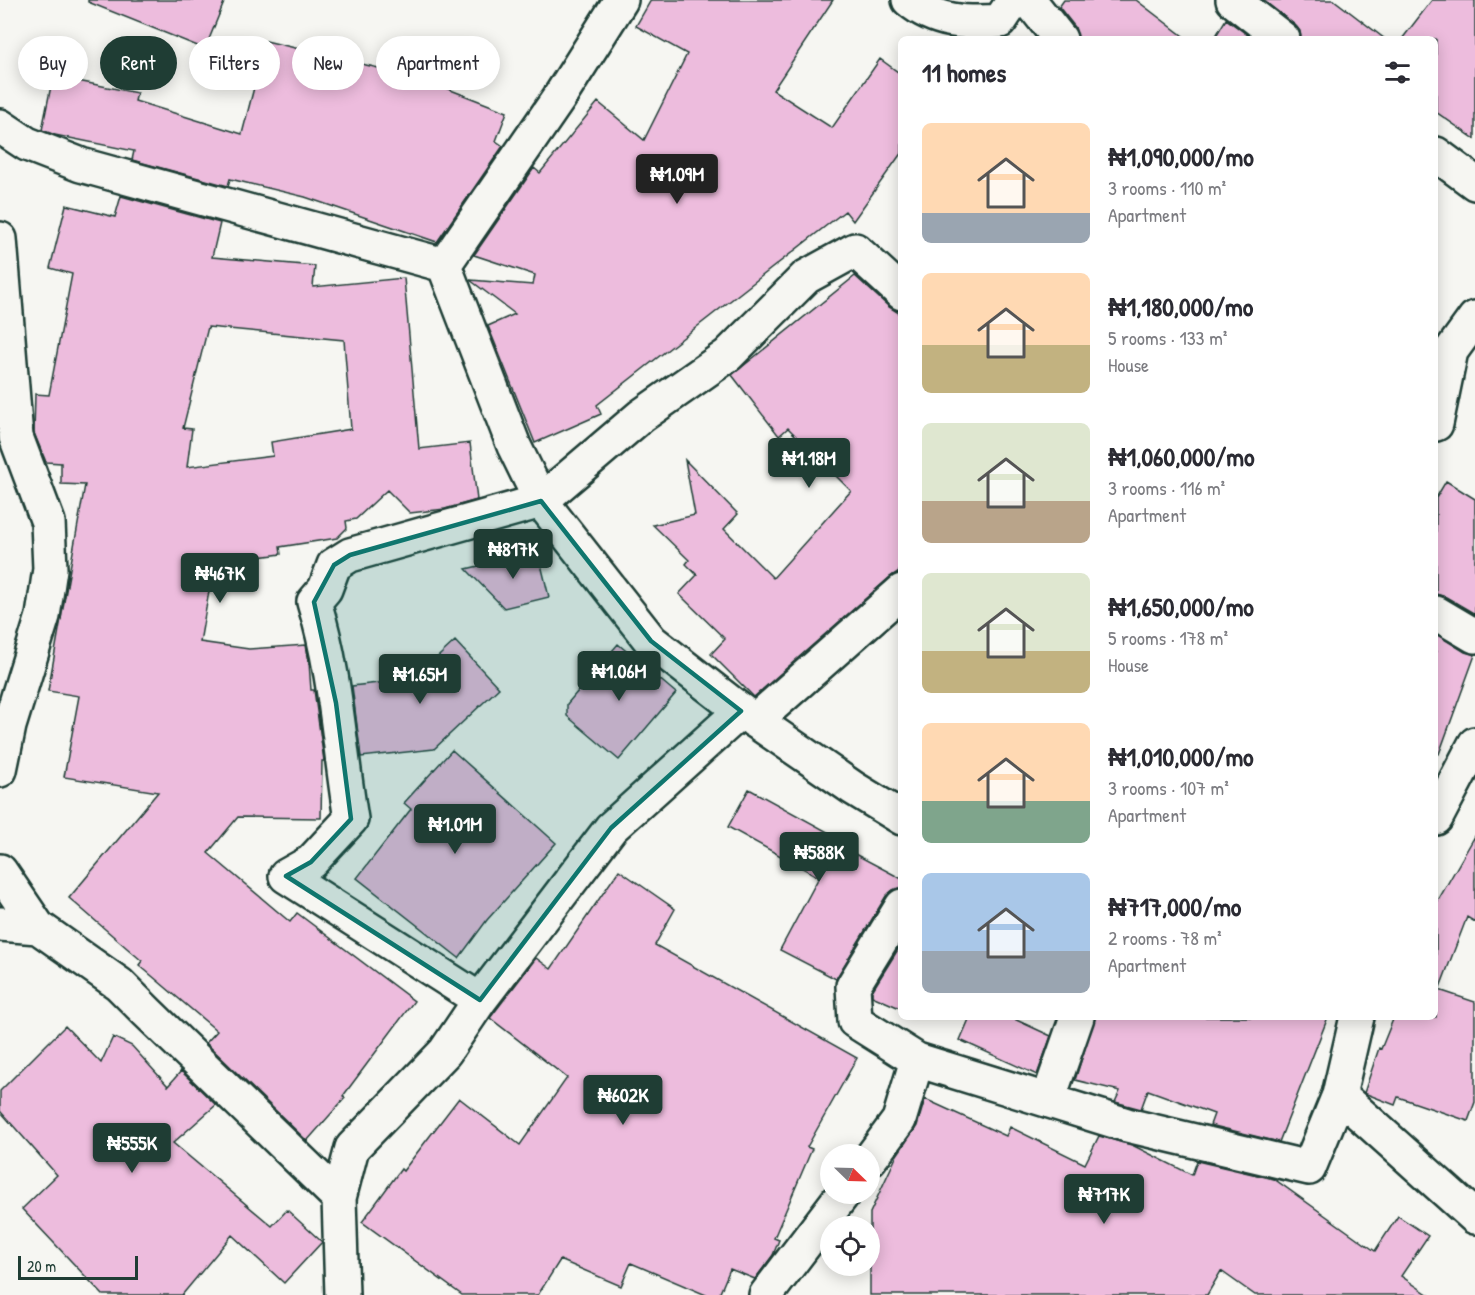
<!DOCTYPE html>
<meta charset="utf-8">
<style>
body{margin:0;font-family:"Patrick Hand",sans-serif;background:#f7f7f7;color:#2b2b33;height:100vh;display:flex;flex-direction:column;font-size:22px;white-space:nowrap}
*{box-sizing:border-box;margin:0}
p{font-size:20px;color:#7c7c81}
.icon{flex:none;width:33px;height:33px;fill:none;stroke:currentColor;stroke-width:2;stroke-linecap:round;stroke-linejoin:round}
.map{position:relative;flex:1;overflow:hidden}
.panel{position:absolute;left:898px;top:36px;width:540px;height:984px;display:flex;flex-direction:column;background:#fff;border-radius:9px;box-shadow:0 3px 15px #0003}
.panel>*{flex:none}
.top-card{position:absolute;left:18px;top:36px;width:570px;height:54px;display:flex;gap:12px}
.needle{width:39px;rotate:113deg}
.tools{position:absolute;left:820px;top:1144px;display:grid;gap:12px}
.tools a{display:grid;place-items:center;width:60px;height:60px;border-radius:50%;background:#fff;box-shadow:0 3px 15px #0003;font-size:30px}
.scale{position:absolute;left:18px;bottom:15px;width:120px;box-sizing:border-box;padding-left:6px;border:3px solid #1f3d34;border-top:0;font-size:16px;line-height:21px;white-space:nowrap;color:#1f3d34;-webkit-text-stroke:4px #f6f6f2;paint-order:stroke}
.price{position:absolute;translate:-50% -51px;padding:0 14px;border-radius:6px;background:#1f3d34;color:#fff;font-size:20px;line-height:39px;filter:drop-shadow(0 2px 3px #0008)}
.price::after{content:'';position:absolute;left:50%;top:36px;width:18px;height:14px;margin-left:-9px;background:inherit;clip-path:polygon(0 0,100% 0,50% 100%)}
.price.on{background:#222;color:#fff}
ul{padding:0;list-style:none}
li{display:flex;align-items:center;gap:18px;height:150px;padding:0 24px}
li span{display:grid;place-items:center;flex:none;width:168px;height:120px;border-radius:9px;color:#555}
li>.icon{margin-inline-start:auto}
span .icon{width:72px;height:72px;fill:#fffc;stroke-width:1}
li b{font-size:26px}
h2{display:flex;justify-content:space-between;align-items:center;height:72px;padding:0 24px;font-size:26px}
.pill{padding:0 21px;border-radius:27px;background:#fff;box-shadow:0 3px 15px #0003;font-size:21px;line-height:54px}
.pill.on{background:#1f3d34;color:#fff}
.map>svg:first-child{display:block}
.building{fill:#edbcdd;stroke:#1f3d34;stroke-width:1.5;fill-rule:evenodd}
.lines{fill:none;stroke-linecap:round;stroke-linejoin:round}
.minor-casing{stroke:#1f3d34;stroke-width:38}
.minor{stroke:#f6f6f2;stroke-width:33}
.marked{fill:#0f766e;fill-opacity:0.2;stroke:#0f766e;stroke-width:4.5;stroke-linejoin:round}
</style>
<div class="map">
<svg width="1475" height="1295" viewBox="0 0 1475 1295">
<rect width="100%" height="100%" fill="#f6f6f2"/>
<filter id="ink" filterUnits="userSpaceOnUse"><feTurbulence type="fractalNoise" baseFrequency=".0167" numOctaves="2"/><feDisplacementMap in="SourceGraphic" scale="12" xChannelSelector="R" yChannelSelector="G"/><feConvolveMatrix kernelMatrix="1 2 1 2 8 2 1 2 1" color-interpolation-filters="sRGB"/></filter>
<g filter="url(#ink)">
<path class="building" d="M88,0H225L205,49L88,2Z
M651,0H833L773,90L832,128L880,59L902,75V152L853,221L845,211L597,405L601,414L535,443L488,326L515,314L470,280L533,285L535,275L474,255L534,168L540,173L598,102L644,140L687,54L636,26Z
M1064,0H1136L1187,39H1078L1075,27L1059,7Z
M1263,0H1334L1385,39H1301L1300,31L1295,25Z
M1432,0H1475V139L1436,112V39H1402Z
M1226,19L1253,39H1214Z
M266,41L420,78L507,112L496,141L503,146L437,242L305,197L230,179L228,186L132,160L134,151L55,135L42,130L53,76L137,93L135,101L242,134Z
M121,196L220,223L212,257L315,266L313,287L404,278L419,449L470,443L477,500L445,509L410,513L387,490L356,519L346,521L347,528L337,538L280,547L281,554L214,563L200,642L249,649L306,645L309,662L311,690H314L324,761H322L321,818L238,817L208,853L290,922L297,913L414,1001L343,1096L345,1098L307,1141L206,1043L217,1031L139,965L142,961L69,898L158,792L64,777L79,696L48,691L85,485L61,484V463L46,462L34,433L35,394L49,395L72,274L50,268L66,205L115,217ZM208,327L344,340L351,429L271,442L273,456L187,467L192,429L183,428Z
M855,276L889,307L902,315V569L890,577L754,697L711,654L725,639L679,594L697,575L686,564L689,560L653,525L695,515L685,460L738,514L724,529L773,578L851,491L788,428L779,436L732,375Z
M1446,481L1475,499V614L1446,597L1436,594V498Z
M538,552L549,597L504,608L466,569Z
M1436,634L1465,652L1475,655L1439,754L1436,753Z
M455,641L499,688L434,749L361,757L352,686L414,679Z
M618,644L676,693L619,760L567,716V704Z
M452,750L556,843L487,920L459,958L357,878L411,809L404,803Z
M749,789L835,836L832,842L902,879V887L893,890L886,896L836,979L780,950L819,877L728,827Z
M1475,836V922L1467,917L1439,990L1475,1002V1102L1468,1121L1398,1097L1395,1105L1364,1093L1379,1048L1381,1049L1394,1017H1436V904Z
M619,870L675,909L655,945L857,1058L807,1147L812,1149L774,1238L779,1240L773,1255L755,1279L730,1269L719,1295H706L631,1263L621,1286L560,1260L538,1295H462L362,1222L401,1169L403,1171L459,1098L520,1145L567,1078L490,1018L536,958L551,969Z
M902,943V1009L872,996V991Z
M970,1017H1010L1051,1036L1037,1075L960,1040Z
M1095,1017H1328L1279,1142L1210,1125L1214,1114L1148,1090L1141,1109L1115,1102L1120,1091L1075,1080Z
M65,1026L101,1063L113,1037L132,1046L168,1086L181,1071L216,1105L173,1143L272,1226L287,1210L322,1242L284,1283L232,1235L182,1295H103L22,1209L57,1175L0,1111V1091Z
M925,1099L1006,1136L1010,1127L1085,1164L1099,1136L1132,1145L1192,1175L1197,1161L1274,1179L1375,1251L1398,1216L1428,1236L1401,1276L1429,1295H1255L1221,1271L1207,1295H870V1213L897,1155L917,1126Z"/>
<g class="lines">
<defs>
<path id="minor" d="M909,0C935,22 967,24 1000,21L1014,0
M1029,0L1060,39
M1233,0L1283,39
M0,126L27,144L81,165L444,265
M1436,154L1475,183
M0,239L16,437L48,522L50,569L43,616L9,726L0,770
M444,265L514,446L541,501L651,641L741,711L853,788L902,818
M444,265L559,98L621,0
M1436,424L1451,351L1475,318
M1436,613L1475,636
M755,721L902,591
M1436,818L1475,744
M0,871L38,927
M0,924L38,927L119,984L147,1012L339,1198
M480,1000L286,876L311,862L351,819C339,747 336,672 314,602L325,589L334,565L350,555L541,501L641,416L728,355L806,277L855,250L902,293
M1357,1017L1339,1095L1475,1217
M917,1060L1127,1125L1309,1168L1339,1095
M1048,1100L1077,1017
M870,1159L899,1120L917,1060L855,1021L853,986L902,906
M342,1295L339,1198L352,1148L445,1052L480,1000L611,828L741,711
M766,1295L843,1194"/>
</defs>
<use href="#minor" class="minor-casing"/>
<use href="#minor" class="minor"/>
</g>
</g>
<path class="marked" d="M541,501L651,641L741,711L611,828L480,1000L286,876L311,862L351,819L336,703L314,602L334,565L350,555Z"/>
</svg>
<div class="tools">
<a><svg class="needle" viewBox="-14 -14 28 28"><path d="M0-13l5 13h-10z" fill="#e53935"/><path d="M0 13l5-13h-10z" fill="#7c7c81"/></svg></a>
<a><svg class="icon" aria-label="locate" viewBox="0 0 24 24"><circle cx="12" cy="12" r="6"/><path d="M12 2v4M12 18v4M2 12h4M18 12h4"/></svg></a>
</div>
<div class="scale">20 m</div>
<b class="price on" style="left:677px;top:205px">₦1.09M</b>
<b class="price" style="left:809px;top:489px">₦1.18M</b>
<b class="price" style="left:513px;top:580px">₦817K</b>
<b class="price" style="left:220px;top:604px">₦467K</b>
<b class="price" style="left:619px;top:702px">₦1.06M</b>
<b class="price" style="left:420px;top:705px">₦1.65M</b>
<b class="price" style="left:455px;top:855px">₦1.01M</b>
<b class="price" style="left:819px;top:883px">₦588K</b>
<b class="price" style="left:623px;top:1126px">₦602K</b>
<b class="price" style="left:132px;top:1174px">₦555K</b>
<b class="price" style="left:1104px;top:1225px">₦717K</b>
<div class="top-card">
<a class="pill">Buy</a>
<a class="pill on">Rent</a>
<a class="pill">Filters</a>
<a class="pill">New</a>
<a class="pill">Apartment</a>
</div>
<section class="panel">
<h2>11 homes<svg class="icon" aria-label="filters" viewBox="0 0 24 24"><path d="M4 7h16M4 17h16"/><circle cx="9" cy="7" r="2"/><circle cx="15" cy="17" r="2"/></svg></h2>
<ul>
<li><span style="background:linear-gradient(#ffd9b3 75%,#9aa5b1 0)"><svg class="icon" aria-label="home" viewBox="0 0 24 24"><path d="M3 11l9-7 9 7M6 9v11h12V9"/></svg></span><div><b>₦1,090,000/mo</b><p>3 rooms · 110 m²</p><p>Apartment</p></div></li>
<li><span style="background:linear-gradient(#ffd9b3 60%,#c2b280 0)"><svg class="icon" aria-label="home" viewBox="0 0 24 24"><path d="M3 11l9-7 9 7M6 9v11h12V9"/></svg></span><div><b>₦1,180,000/mo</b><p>5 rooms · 133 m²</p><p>House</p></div></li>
<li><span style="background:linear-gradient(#dfe7d0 65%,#b9a48a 0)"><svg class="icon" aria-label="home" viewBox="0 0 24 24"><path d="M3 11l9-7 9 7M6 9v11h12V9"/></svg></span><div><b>₦1,060,000/mo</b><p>3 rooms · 116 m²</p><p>Apartment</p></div></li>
<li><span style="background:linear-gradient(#dfe7d0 65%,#c2b280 0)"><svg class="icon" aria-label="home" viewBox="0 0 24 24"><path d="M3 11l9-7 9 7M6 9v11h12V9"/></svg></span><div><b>₦1,650,000/mo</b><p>5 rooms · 178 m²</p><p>House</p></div></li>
<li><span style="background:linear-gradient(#ffd9b3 65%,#7fa58c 0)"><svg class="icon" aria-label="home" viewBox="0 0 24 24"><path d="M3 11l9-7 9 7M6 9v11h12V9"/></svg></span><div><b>₦1,010,000/mo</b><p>3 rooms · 107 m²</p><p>Apartment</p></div></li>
<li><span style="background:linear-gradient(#a9c7e8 65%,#9aa5b1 0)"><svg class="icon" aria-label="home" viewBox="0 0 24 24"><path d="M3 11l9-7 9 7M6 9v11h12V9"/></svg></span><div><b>₦717,000/mo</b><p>2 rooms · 78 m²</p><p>Apartment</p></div></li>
</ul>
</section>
</div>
